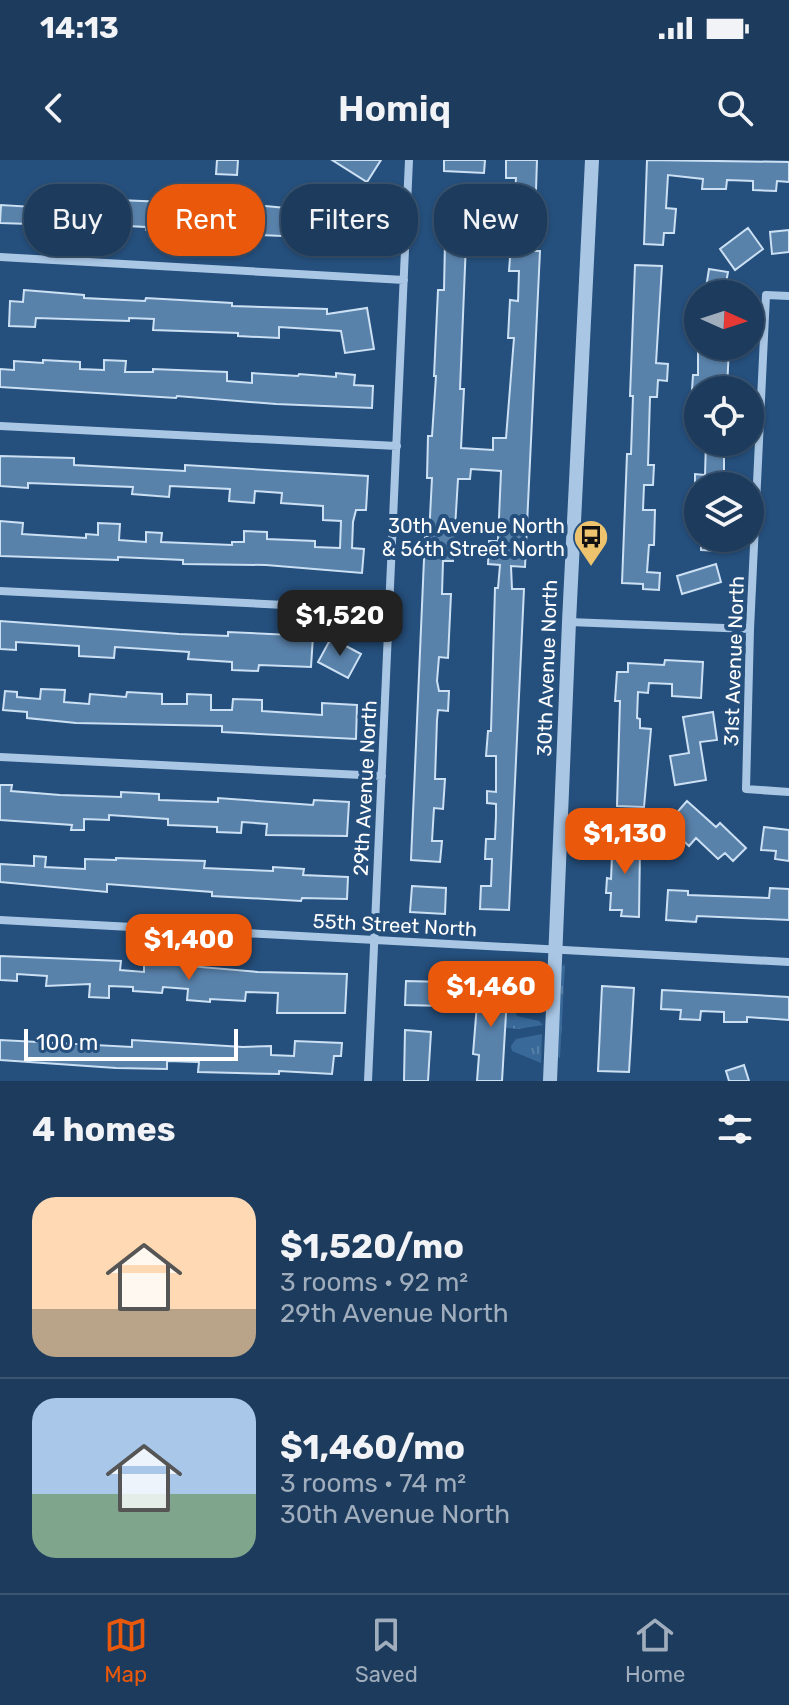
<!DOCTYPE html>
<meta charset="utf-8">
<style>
body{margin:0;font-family:Rubik,sans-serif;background:#294666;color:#f1f3f6;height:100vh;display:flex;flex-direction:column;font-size:30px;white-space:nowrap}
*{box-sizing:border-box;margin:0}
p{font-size:26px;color:#a0adbc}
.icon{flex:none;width:44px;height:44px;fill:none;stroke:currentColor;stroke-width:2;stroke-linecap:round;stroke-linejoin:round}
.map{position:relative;height:921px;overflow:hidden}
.drawer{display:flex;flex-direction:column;background:#1c3b5d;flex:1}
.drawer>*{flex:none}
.hud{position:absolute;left:24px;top:24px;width:742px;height:72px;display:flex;gap:16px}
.needle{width:52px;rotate:93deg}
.tools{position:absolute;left:684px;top:120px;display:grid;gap:16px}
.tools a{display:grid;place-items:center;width:80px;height:80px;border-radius:50%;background:#1c3b5d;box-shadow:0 2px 6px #0004,0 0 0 2px #3a5572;font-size:40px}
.scale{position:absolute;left:24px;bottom:20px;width:214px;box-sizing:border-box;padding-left:8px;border:4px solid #fff;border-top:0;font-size:22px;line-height:28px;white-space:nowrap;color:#fff;-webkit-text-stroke:6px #254f7c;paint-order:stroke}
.price{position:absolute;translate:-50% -68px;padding:0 18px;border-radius:16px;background:#ea580c;color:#fff;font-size:26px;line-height:52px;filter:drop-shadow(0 2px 4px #0008)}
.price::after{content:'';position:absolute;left:50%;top:48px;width:24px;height:18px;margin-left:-12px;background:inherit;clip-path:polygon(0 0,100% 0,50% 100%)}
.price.current{background:#222;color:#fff}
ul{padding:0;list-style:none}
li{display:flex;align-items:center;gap:24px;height:200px;padding:0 32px}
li+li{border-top:2px solid #3a5572}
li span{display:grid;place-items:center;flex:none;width:224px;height:160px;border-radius:24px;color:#555}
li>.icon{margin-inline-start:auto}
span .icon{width:96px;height:96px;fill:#fffc;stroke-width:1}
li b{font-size:34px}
h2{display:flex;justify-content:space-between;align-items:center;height:96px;padding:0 32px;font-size:34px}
.pill{padding:0 28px;border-radius:32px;background:#1c3b5d;box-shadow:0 2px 6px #0004,0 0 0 2px #3a5572;font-size:28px;line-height:72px}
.pill.current{background:#ea580c;color:#fff}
.status{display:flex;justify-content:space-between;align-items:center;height:56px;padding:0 40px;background:#1c3b5d;direction:ltr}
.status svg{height:22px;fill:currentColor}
header{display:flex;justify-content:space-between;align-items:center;height:104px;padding:0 32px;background:#1c3b5d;font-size:36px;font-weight:600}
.menu{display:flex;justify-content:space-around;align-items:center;height:112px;border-top:2px solid #3a5572;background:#1c3b5d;font-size:22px;color:#a0adbc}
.menu a{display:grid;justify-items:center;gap:4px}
.menu .current{color:#ea580c}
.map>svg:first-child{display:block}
.grass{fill:url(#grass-tufts)}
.building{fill:#5982ab;stroke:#cce0f4;stroke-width:2}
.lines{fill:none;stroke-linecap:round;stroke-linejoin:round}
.minor{stroke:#a9c7e5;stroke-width:8}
.tertiary{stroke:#a9c7e5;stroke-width:14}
.labels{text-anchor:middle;stroke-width:8;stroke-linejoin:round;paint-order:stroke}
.poi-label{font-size:20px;fill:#fff;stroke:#254f7c;text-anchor:end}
.street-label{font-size:20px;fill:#fff;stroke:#254f7c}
</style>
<div class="status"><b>14:13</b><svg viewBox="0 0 49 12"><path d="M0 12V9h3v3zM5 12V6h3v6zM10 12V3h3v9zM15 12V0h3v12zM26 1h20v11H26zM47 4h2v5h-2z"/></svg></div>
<header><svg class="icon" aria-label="back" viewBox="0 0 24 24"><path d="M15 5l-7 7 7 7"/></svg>Homiq<svg class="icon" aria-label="search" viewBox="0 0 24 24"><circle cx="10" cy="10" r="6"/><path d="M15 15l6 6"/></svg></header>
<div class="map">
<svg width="789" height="921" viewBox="0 0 789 921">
<defs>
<pattern id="grass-tufts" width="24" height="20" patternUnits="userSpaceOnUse" patternTransform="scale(2)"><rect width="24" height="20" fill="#396999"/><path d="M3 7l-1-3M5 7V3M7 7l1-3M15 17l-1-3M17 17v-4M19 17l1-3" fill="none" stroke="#5780a8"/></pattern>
</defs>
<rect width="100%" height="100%" fill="#254f7c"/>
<path class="grass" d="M564,804L565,806L560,898L558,897L561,808Z
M527,830H541L544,832L543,852H527L521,848L520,836Z
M506,845H512L517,856L539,861L543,865L518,869L497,867Z
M542,874L541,903L512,891L511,886L516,879Z"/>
<path class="building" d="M217,0H238L237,15L216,14Z
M332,0H381L367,22Z
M444,0H485L484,13L444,11Z
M506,0H537L534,91H540L525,407L511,406L512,429H524L509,750L480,749L481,726H491L492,699H485L486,679H495L496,656V644L487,643V631L496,632V596H486L488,571H491L495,428H498L500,405L488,404L489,381H498L501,311L471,309L470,319H458L453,401H443L442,434H451L448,498L439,497L437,521L439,531H449L448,551L438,550L437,560L435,619H445L443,649L434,648L432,681H442L440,702L411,700L425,376H429L432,318H427L428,276H432L436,216H434L438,130H444L446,33L468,34L460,229H464L461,288L493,290V278H506L514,178H508L510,140L518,141L519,111H509L516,18H506Z
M647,0L789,2V22L777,21L776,31L753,30V21L727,20L726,29H702L703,19L668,15L666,48L676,49L674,73H664L663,85L644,84Z
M70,38L189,43L188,63L167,62V71L146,70V67L88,64V66L0,63L1,45L50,48V45L69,46Z
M355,40L381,46L373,81L356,78L358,66L350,64Z
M254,45L330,52L328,78L234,74V77L194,76L195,53L254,55Z
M748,68L763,89L735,110L720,89Z
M789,70V92L772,94L770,72Z
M635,105L662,106L656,203L668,204L667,221L658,220L657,237H650L648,305H654L653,325H644L643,350H655L654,385H649L647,412L660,413L659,430L643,429V424L622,423L627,294H631L633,236H630Z
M709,109L728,112L724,134H705Z
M24,130L84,135V138L145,141L146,138L232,143V146L327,149V154L367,148L374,189L345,193L341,171L279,167V178L238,176V173L153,170L154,159L129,158V161L36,158L35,167L9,166L10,141L23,142Z
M698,186H729L727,230H692L693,215H698Z
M43,200L80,202V209L104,210V200L126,201L125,212H153V209L227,212V221L252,223V213L298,216L299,214L336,217V213L355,215L354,225L373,226L372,248L276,244L177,236L176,238L0,227V209L14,210V201L43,203Z
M706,282H724V326H695V314L705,315Z
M0,296L74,298V305L185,311V305L368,316L366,350H356L353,362L352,388L364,389L362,413L266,405L183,404V400L118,397V400L0,396V361L23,363L22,374L86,378V374L98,375V363L120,364L119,380L146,382V372L162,373L161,382L232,385V382H244V371L267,372V379L315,381V387L340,388L341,361L323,360V346L281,343L282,333L255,331L254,343L229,341L230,329L170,326L169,337L132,334L133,327L28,323V328L0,326Z
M701,378H721V391L701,390Z
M716,404L721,422L682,434L677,416Z
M0,461L179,474L228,476V472L313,476L311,507L259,505L258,511L232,510V502L188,499L189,492L115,487L114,498L79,496V486L16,482V490L0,489Z
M331,478L361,494L348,518L318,502Z
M665,500L703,502L701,538L672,536V524L649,523L648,533L638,532L637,558L640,559V568L651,569L644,647L617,646L620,541H615L617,512H628V503L664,505Z
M41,529L65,530L64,542L89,544L90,534L126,537L127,532L162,534V544H187V534L211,535V550H232L233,539L262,540V551L322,555V543L357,545L356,579L222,572V566L76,563L27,558V552L3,550L5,531L17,532V537L40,539Z
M713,552L717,580L700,582L706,620L675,625L670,596L689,593L683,557Z
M0,625H12L11,631L60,635L121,637V632L159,634V640L218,642V638L313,645L314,640L349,642L347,676L266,675L267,664L242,662L241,673L217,672V667L168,665V659L109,655V660L84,659V670H71L72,665L0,660Z
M687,641L716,667L720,663L746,688L733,701L725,693L718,699L696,678L689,686L666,665Z
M764,667L789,670V701L775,699L776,691L761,690Z
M613,673L631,674V686H640L639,757L621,756L622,750H610L611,733H606L607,718L611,719Z
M34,696L46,697L45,707L85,709V699L116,700V698L205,701L204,708L273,711V707L304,709L303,715L348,717L347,739L302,738L301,741L212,736V732L107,724V732L0,722V704L34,706Z
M412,726L446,728L445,754L410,752Z
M770,728L789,729V760L697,756L696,762L666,760L668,730L688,731V735L769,738Z
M0,796L121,801L120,810L144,812V802L258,812L347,814L345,853H277L278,833L246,832L245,841L210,839V842L187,840L188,829L163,827L162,833L133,831V827L109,826V838L89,837L90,824L46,826L47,816L17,814V821L0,820Z
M479,819L508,820L502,921H477L479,895L473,894Z
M406,821L445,822L444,846L405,845Z
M602,826L634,828L629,912L598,911Z
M662,830L789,837V860L747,857V862H724V852L701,851L700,860L680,859L681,850L661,849Z
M405,870L431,872L428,921H404Z
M0,880L132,887V880L243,887L271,886V895L294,896L295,881L342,883L341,896H334L332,914L279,911V914L198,912L199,902L167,901V909L116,908L0,900Z
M744,905L749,921H729L726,911Z"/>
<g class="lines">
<path class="minor" d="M0,97L404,120
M789,136L766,135L750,469L746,629L789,632
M0,266L397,286
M0,431L389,450
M569,462L750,469
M0,597L382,616
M0,760L789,802
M368,921L409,0"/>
<path class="tertiary" d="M550,921L569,462L592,0"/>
</g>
<defs>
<symbol id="bus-pin" viewBox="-11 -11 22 30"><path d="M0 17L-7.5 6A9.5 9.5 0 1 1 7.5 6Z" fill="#eec36e" stroke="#254f7c"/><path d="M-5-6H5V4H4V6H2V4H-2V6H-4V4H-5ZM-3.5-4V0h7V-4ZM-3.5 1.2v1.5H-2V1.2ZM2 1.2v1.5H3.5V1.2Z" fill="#111"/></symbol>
</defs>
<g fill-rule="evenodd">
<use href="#bus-pin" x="571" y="357" width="40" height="54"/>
</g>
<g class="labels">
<g class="poi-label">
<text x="565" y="373">30th Avenue North<tspan x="565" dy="23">&amp; 56th Street North</tspan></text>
</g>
<g class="street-label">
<text transform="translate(734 501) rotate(-88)" y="7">31st Avenue North</text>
<text transform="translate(547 508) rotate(-88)" y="7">30th Avenue North</text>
<text transform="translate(365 628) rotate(-87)" y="7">29th Avenue North</text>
<text transform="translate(395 765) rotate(3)" y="7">55th Street North</text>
</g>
</g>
</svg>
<div class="tools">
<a><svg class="needle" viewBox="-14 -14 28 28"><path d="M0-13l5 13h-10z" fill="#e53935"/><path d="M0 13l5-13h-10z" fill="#a0adbc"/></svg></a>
<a><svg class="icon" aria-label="locate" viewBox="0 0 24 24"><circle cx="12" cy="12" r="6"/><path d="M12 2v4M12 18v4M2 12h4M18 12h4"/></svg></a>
<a><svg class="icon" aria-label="layers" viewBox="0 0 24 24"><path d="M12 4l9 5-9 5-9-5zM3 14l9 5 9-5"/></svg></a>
</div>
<div class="scale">100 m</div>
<b class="price current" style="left:340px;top:498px">$1,520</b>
<b class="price" style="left:625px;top:716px">$1,130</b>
<b class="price" style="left:189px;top:822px">$1,400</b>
<b class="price" style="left:491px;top:869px">$1,460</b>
<div class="hud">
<a class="pill">Buy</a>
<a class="pill current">Rent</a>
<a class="pill">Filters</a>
<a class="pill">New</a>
</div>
</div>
<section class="drawer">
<h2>4 homes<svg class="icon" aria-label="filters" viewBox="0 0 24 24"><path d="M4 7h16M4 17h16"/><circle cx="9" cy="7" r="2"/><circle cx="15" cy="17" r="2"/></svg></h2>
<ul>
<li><span style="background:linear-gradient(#ffd9b3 70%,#b9a48a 0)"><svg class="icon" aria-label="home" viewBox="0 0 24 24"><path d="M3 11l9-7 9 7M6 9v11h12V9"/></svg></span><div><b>$1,520/mo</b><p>3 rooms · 92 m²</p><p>29th Avenue North</p></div></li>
<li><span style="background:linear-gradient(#a9c7e8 60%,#7fa58c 0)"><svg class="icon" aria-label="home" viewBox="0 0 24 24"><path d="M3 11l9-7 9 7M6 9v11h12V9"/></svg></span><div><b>$1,460/mo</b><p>3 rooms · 74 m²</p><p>30th Avenue North</p></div></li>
</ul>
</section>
<nav class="menu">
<a class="current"><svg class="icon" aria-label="map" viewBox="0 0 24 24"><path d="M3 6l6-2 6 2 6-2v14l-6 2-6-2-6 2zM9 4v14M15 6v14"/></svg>Map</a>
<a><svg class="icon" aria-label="saved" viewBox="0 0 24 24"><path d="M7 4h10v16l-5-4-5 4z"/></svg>Saved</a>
<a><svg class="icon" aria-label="home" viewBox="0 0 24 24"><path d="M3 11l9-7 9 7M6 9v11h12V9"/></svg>Home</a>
</nav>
